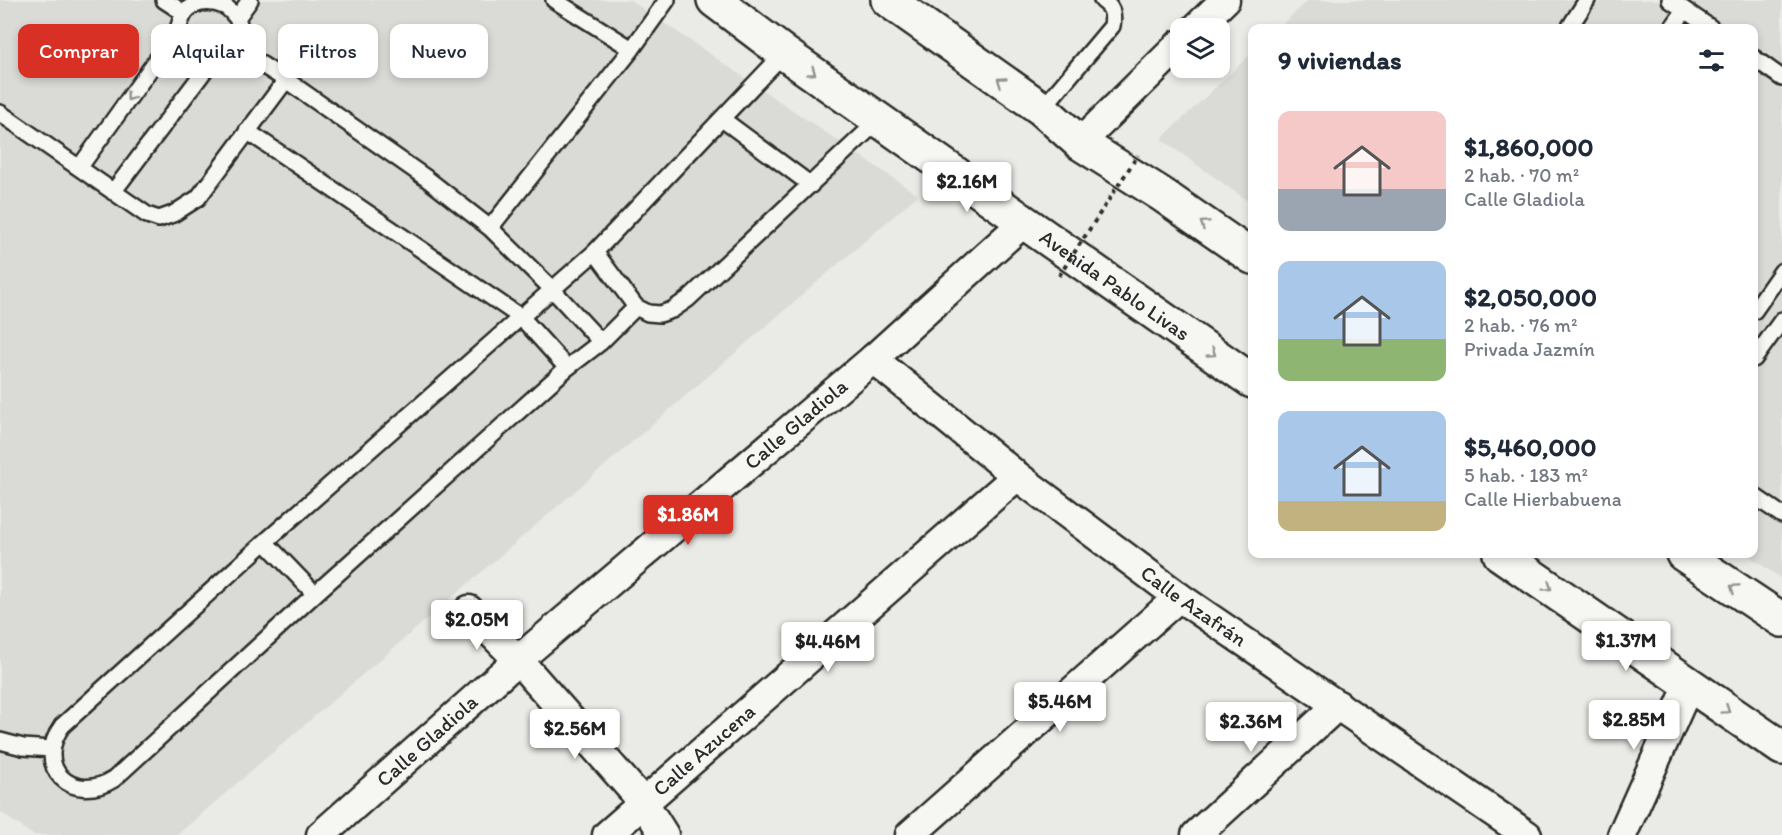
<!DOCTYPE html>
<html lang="es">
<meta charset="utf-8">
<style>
body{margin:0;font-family:Itim,sans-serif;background:#f2f2f3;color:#1f2937;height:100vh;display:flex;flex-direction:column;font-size:22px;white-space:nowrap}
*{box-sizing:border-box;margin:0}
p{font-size:20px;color:#747a83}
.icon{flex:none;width:33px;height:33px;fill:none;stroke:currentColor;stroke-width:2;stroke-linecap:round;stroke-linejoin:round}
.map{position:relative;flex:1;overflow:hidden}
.panel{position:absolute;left:1248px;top:24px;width:510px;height:534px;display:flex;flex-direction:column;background:#fff;border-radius:12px;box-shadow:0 3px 9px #0003}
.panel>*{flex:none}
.guide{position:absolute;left:18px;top:24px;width:570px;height:54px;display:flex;gap:12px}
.buttons{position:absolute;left:1170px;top:18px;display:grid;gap:12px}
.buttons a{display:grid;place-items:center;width:60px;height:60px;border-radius:12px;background:#fff;box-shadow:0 3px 9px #0003;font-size:30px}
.price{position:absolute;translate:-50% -51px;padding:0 14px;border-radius:6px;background:#fff;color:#222;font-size:20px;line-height:39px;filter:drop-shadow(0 2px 3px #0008)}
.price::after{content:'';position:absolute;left:50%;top:36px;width:18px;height:14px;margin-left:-9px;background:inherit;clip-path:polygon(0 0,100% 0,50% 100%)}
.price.selected{background:#d93025;color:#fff}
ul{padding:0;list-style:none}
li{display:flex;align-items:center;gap:18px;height:150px;padding:0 30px}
li span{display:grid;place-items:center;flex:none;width:168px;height:120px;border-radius:12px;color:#555}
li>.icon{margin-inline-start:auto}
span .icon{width:72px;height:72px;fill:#fffc;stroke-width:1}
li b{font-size:26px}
h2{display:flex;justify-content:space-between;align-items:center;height:72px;padding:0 30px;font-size:26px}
.chip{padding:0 21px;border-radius:12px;background:#fff;box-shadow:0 3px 9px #0003;font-size:21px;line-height:54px}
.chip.selected{background:#d93025;color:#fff}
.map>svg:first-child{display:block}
.built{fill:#dadad6}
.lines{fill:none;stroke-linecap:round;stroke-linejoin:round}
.lane-casing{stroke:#2b2b2b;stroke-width:20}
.street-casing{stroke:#2b2b2b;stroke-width:33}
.secondary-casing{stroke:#2b2b2b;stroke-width:38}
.lane{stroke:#f6f6f2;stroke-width:15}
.street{stroke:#f6f6f2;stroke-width:28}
.secondary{stroke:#f6f6f2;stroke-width:33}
.path-bridge{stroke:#2b2b2b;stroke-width:4;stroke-dasharray:4.5 4.5;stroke-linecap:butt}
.oneway{stroke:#90908e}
.labels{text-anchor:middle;stroke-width:6;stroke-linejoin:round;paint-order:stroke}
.street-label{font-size:21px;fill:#2b2b2b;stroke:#f6f6f2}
</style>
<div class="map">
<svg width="1782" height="835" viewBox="0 0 1782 835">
<rect width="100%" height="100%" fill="#eaeae6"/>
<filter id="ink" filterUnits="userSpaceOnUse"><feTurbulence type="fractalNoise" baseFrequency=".0167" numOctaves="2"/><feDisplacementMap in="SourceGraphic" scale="12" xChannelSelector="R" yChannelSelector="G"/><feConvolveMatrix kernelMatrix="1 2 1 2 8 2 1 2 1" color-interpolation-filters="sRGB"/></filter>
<g filter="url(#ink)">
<path class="built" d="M0,0H630L918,195L177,835H33L0,812Z
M1309,0H1782V579L1746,554H1754V28H1278Z
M1252,53V204L1161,139Z"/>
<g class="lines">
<defs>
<path id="lane" d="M164,0L184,13
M554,0L632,49
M1670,0L1711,28
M237,18C233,14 229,8 224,6C210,0 190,1 183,16C157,67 235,84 241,37C242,31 239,24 237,18L250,0
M1569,28L1587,0
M1672,28L1685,10
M237,49L286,80L426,178L490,228L552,289L601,342
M1754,58L1782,78
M1042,109L1112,26C1114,13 1112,7 1102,0
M0,113L147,215L159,219L173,214L198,198L286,80
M722,119L811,185
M247,131L522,318L567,368
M79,168L176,33
M113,192L208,66
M490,228L632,49L667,0
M595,252L636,307L648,313L660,314L672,310L688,299L880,119
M636,307L601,342L567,368L315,594L114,779C72,805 33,767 62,726L265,542L595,252L784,53
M1754,311L1782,271
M1754,359L1782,320
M1754,496L1782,515
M265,542L315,594
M0,741L23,747L51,749"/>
<g id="street">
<path d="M1196,28L1225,0"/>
<path d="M1080,143L1180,44"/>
<path id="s1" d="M873,359L1017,476L1179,597L1527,835"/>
<path d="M469,610L518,660L644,803L664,835"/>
<path id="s2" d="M321,835L518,660L873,359L1024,222"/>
<path id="s3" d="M607,835L1017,476"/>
<path d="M910,835L1179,597"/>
<path d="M1196,835L1338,705"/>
<path d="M1622,835L1689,685"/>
</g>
<g id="secondary">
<path id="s4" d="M714,0L784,53L1024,222L1252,381"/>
<path d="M888,0L1042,109L1080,143L1161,194L1252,257"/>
<path d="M1500,554L1782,748"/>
<path d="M1683,554L1782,620"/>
</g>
</defs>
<use href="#lane" class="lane-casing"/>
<use href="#street" class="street-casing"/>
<use href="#secondary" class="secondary-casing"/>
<use href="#lane" class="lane"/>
<use href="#street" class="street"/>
<use href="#secondary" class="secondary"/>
<path class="path-bridge" d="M1059,276L1138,155"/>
</g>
<defs><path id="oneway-chevron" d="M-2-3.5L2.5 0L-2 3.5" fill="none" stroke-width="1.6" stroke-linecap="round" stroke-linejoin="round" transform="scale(1.5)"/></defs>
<g class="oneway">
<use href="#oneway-chevron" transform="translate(812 72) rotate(35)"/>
<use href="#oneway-chevron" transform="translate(1001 81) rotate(-145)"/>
<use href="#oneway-chevron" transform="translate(130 97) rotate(126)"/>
<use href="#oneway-chevron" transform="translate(1204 224) rotate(-146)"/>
<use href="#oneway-chevron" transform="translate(1212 353) rotate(35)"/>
<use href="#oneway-chevron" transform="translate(1548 587) rotate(35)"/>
<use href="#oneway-chevron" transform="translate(1734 588) rotate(-146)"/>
<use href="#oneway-chevron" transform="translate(1726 710) rotate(34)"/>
</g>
</g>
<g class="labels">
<g class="street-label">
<text dy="7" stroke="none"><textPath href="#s4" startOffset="492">Avenida Pablo Livas</textPath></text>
<text dy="7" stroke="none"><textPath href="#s2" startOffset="628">Calle Gladiola</textPath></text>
<text dy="7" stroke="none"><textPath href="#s1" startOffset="405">Calle Azafrán</textPath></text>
<text dy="7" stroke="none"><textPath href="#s2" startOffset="142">Calle Gladiola</textPath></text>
<text dy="7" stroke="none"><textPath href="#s3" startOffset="129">Calle Azucena</textPath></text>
</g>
</g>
</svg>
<div class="buttons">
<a><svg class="icon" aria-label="layers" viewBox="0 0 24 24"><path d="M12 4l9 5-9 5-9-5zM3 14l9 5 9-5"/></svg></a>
</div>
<b class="price" style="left:967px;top:213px">$2.16M</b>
<b class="price selected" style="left:688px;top:546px">$1.86M</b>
<b class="price" style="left:477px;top:651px">$2.05M</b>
<b class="price" style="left:1626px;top:672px">$1.37M</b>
<b class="price" style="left:828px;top:673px">$4.46M</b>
<b class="price" style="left:1060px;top:733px">$5.46M</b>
<b class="price" style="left:1634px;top:751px">$2.85M</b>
<b class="price" style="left:1251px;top:753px">$2.36M</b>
<b class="price" style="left:575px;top:760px">$2.56M</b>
<div class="guide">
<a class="chip selected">Comprar</a>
<a class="chip">Alquilar</a>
<a class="chip">Filtros</a>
<a class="chip">Nuevo</a>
</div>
<section class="panel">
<h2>9 viviendas<svg class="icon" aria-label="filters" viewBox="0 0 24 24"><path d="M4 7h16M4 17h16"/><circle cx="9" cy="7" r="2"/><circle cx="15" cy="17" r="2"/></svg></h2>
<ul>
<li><span style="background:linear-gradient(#f6c9c9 65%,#9aa5b1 0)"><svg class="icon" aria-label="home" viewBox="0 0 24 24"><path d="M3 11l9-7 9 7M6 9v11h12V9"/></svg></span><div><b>$1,860,000</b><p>2 hab. · 70 m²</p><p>Calle Gladiola</p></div></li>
<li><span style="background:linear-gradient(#a9c7e8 65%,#8fb573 0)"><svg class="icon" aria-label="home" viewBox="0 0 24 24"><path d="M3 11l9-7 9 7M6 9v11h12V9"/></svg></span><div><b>$2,050,000</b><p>2 hab. · 76 m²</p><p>Privada Jazmín</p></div></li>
<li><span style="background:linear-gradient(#a9c7e8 75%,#c2b280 0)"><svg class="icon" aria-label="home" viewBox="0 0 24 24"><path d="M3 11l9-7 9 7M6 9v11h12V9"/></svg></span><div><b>$5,460,000</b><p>5 hab. · 183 m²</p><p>Calle Hierbabuena</p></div></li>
</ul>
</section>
</div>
